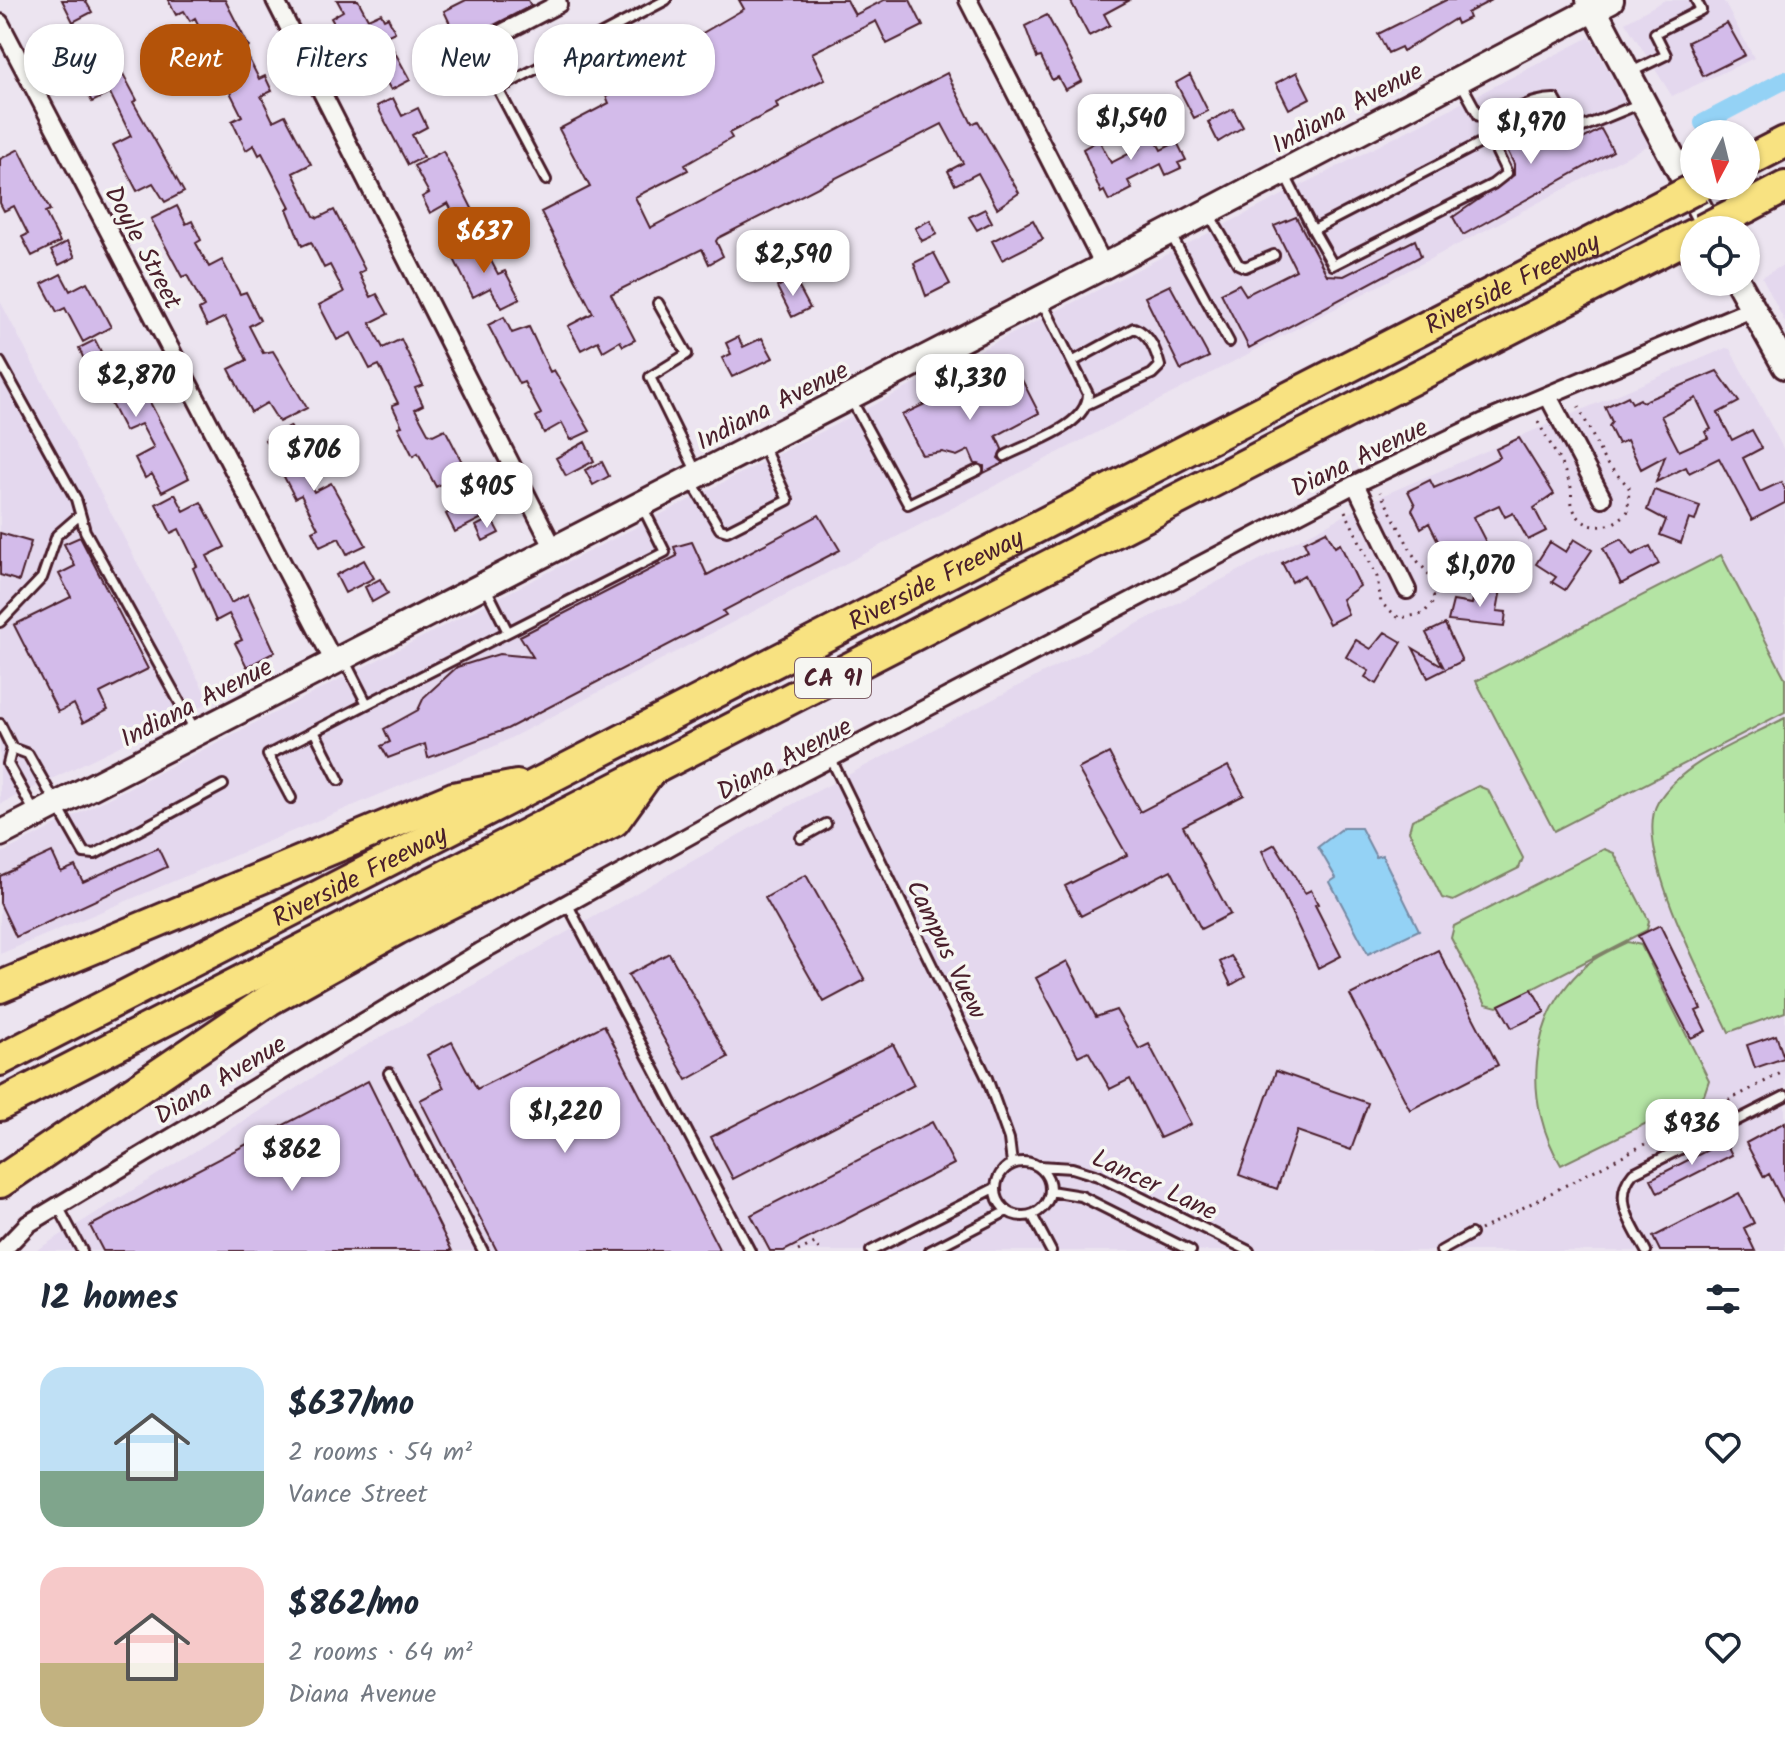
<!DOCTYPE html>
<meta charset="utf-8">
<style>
body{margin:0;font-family:Kalam,sans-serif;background:#f2f2f3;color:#1f2937;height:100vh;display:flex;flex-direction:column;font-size:30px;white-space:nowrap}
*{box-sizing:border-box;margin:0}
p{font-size:26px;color:#747a83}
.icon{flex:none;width:44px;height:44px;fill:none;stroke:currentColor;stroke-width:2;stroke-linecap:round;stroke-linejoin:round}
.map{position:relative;height:1251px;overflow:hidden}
.panel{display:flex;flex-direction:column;background:#fff;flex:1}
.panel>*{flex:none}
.top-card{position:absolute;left:24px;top:24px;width:800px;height:72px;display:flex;gap:16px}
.needle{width:52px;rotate:187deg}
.controls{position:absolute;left:1680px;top:120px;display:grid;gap:16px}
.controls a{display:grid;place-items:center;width:80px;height:80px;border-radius:50%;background:#fff;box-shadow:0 2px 6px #0004;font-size:40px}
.price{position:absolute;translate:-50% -68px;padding:0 18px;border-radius:16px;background:#fff;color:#222;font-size:26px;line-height:52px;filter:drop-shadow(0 2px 4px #0008)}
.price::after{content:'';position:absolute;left:50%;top:48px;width:24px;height:18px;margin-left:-12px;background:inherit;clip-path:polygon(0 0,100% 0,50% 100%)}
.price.on{background:#b45309;color:#fff}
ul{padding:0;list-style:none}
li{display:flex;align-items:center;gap:24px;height:200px;padding:0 40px}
li span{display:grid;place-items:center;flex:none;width:224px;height:160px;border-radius:24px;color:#555}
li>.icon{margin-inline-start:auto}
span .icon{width:96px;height:96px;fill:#fffc;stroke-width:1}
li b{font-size:34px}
h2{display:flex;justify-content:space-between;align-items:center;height:96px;padding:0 40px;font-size:34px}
.chip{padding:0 28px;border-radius:32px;background:#fff;box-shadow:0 2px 6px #0004;font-size:28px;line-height:72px}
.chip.on{background:#b45309;color:#fff}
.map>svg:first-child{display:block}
.built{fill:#e4d8ee}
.green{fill:#b4e4a4;stroke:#7f8268;stroke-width:2}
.water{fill:#94d2f5;stroke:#768aa4;stroke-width:2}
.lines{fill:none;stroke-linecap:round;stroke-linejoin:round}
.canal{stroke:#94d2f5;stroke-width:18}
.building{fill:#d3bbea;stroke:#4a1f2b;stroke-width:2;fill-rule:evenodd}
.lane-casing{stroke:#4a1f2b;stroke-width:14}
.street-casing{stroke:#4a1f2b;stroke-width:22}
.secondary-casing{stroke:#4a1f2b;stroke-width:30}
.highway-casing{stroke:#4a1f2b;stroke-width:36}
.path{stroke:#4a1f2b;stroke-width:3;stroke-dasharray:2 6;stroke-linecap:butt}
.lane{stroke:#f6f6f2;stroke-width:8}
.street{stroke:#f6f6f2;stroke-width:16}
.secondary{stroke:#f6f6f2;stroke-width:24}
.highway{stroke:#f8e281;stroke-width:30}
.highway-bridge-casing{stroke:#4a1f2b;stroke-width:36;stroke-linecap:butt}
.highway-bridge{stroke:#f8e281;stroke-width:30}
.labels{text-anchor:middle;stroke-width:7;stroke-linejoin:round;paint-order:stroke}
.shield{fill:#f6f6f2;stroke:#7e6067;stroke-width:2}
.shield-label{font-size:24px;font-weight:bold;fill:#4a1f2b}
.street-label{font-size:26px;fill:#4a1f2b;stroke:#f6f6f2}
</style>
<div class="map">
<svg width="1785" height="1251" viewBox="0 0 1785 1251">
<rect width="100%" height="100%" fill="#ece4f0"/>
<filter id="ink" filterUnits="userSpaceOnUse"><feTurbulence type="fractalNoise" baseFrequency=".0125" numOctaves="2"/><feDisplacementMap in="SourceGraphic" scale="16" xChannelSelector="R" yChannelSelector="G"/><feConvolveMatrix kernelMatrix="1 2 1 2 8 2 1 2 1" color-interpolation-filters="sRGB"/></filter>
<g filter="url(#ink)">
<path class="built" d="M1665,0H1723L1754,58L1672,96L1625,22Z
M1590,37L1649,145L495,746L0,954V854Z
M1785,264V322L1762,277Z
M0,301L210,702L0,804Z
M1726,348L1730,349L1785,452V1251H35L346,1057L802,799L1386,494Z"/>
<path class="green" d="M1721,555L1785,678V712L1554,831L1476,681Z
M1785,718V1012L1729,1032C1708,987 1631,848 1658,802C1683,761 1744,740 1785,718Z
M1478,786L1488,790L1523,858L1519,868L1453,901L1442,898L1409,831L1412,820Z
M1604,849L1614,853L1649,921L1647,930L1497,1007L1486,1004L1451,938L1454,926Z
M1627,942L1641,945L1709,1080L1704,1095L1561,1165C1524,1104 1527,1023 1580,971C1592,958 1611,950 1627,942Z"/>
<path class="water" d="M1343,828H1361L1376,857L1382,855L1419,930L1368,954L1330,882L1336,878L1318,847Z"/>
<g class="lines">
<path class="canal" d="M1703,123L1785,80"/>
</g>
<path class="building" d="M62,0H85L92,12L73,22Z
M168,0H225L249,47L234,55L225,38L208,45L195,18L190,21L184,11L176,15Z
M337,0H358L368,19L381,13L384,19L388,17L395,32L386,36L410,80L391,90L379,69L362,78L354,63L372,53L359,27L341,36L331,18L343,11Z
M466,0H528L531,6L459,43L444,11Z
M739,0H847L855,15L884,0H910L923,26L887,44L876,21L812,53L825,79L776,103L778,108L729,133L732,138L685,165L688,170L635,197L650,228L947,73L972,124L978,121L1019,193L997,208L978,173L955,185L948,171L963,163L942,124L718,238L716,241L723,256L709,264L702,249L611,294L635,340L623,346L620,341L603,351L598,341L581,350L568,326L593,313L541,212L590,187L559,129L609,103L606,96L654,70L651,63L744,9Z
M1070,0H1130L1104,14L1110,25L1089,36Z
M1446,0H1492L1467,13L1469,18L1457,24L1455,19L1403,51L1401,47L1388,53L1378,34Z
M1047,15L1082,81L1065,90L1058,77L1052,80L1041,57L1037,58L1025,26Z
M1727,23L1745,55L1703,76L1688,42Z
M75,31L84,49L97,42L114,76L122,72L137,100L133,102L184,192L165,202L153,183L137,191L113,145L131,136L110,93L92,102L59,40Z
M248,57L259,79L265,76L272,91L261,96L273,121L285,115L311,164L293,173L314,216L318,218L334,210L365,270L359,273L371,297L377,294L388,314L370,323L383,348L401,339L423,385L415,388L423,405L415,409L428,433L433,435L445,429L476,489L461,497L451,479L436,487L418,453L413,456L398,427L402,426L392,405L398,403L379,365L370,369L351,333L337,340L319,305L344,292L330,265L324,268L311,242L302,246L287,209L290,207L262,153L259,155L254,145L246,150L232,121L242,116L227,86L223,88L216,73Z
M1297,72L1310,98L1289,109L1276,83Z
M1190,75L1208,111L1194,118L1176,83Z
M393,98L402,116L418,108L427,127L412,135L423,157L408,165L377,106Z
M1233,109L1243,127L1218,142L1208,122Z
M1535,109L1557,147L1572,145L1601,129L1613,151L1463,235L1453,217L1514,175V164L1494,123Z
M1146,122L1161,150L1177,142L1186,160L1178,163L1181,168L1166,175L1161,164L1128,181L1132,189L1109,201L1104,191L1101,193L1083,149L1099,140L1111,163L1140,148L1130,131Z
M19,149L50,210L45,212L60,242L32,256L22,237L28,234L14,206L4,211L0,203V159Z
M443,151L485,234L468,242L448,203L430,213L422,197L429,193L414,166Z
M177,206L186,224L192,221L201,240L196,243L209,267L222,260L240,294L246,292L260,320L249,326L263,353L273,351L307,408L279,422L267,403L251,412L229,369L247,360L225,317L207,326L199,310L204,307L187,275L182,277L151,219Z
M985,209L992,222L977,230L969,217Z
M1296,217L1327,275L1344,276L1415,240L1421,256L1249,348L1221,293L1239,284L1246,295L1296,270L1274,226Z
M930,220L937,234L922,241L915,228Z
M1033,220L1043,239L1002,260L992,241Z
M480,240L498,274L505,271L520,299L502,308L490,288L473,297L452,255Z
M67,242L75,257L59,265L51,251Z
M934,253L950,284L926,296L914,263Z
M61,274L70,291L87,282L111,327L83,342L65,308L57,312L42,284Z
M794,278L810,308L792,317L777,287Z
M1170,285L1209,357L1181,370L1145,297Z
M504,317L512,333L529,327L550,372L554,370L590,431L571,440L562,423L544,433L536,417L541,414L524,382L519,384L488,325Z
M738,337L743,347L762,338L773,358L732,377L722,358L731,354L726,343Z
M95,340L115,379L120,381L135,373L189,478L162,492L152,474L145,478L135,458L154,448L141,424L125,431L108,398L102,401L79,348Z
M1717,371L1739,402L1718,413L1732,440L1752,430L1762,448L1743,458L1760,492L1781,482L1785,490V503L1752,520L1719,458L1689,473L1686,467L1656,482L1665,456L1641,469L1627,440L1618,444L1609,426L1612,422L1605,407L1628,396L1632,403L1640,399L1642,402ZM1696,398L1711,429L1705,432L1708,438L1679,451L1661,416Z
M1022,380L1039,413L996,436L1002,449L998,458L1004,463L984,473V466L975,464L969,450L957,456L942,452L922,455L902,415L968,383L974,395L992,386L995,394Z
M290,426L300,444L306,442L315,459L301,467L314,492L331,483L366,545L347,554L339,538L320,547L312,531L318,528L301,495L295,498L265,440Z
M1519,438L1554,494L1534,508L1546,531L1528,540L1513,513L1505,517L1499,505L1473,517L1490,550L1472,559L1465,544L1443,551L1429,523L1421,528L1412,510L1415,505L1408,491L1430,480L1434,488L1464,475L1500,457L1496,449Z
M585,442L594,461L566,476L556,458Z
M602,462L609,476L593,485L585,470Z
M1654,490L1700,506L1695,521L1689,519L1681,543L1660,535L1666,520L1647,510Z
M175,494L184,511L201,502L225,547L207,556L231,603L248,594L275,652L247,667L235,643L242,640L229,614L216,621L193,568L197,566L179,529L171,533L156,504Z
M475,499L484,517L455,532L446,514Z
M819,515L840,550L723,611L726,615L507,729L428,758L425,744L388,758L381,746L390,742L384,729L418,710L424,697L457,667L499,654L533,657L520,636L677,556L674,547L692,542L707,575Z
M491,518L499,533L483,541L476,526Z
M1326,531L1335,547L1340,544L1360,586L1342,599L1348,614L1329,624L1304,575L1292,582L1282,563L1308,550L1304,542Z
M0,533L31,542L19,581L0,575Z
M80,537L148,669L100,693L108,710L83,723L74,704L58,712L14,625L71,597L59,574L75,566L64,544Z
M1574,539L1592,550L1565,590L1552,582L1556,577L1536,564L1550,542L1566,552Z
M1621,539L1632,555L1650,546L1659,564L1621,584L1603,548Z
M364,560L374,578L345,593L336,575Z
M380,579L388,593L372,602L365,587Z
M1480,585L1501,589L1497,611L1506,612L1504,627L1448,621L1453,601L1472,604L1473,599H1478Z
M1445,624L1462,661L1428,678L1413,648L1443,666L1426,633Z
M1385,632L1402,642L1377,684L1365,677L1369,671L1346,657L1356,640L1371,649Z
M1109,753L1140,812L1228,766L1244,795L1183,826L1230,914L1201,929L1171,870L1081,916L1065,886L1127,855L1078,769Z
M1275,844L1305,893L1311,890L1318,904L1315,905L1341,956L1318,968L1262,851Z
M158,848L167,867L16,937L0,903V876L52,852L61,872L75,866L83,882Z
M806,875L865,980L824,1002L765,898Z
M1660,925L1701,1009L1696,1011L1706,1031L1691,1038L1638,936Z
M1438,950L1498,1065L1410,1110L1350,995Z
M669,953L728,1057L687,1080L628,975Z
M1231,956L1245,977L1231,985L1220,962Z
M1067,961L1096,1017L1116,1010L1139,1049L1149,1044L1191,1124L1160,1138L1130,1079L1110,1089L1088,1051L1078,1056L1036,978Z
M1532,989L1545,1012L1512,1028L1499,1005Z
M604,1025L720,1251H497L420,1100L444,1088L427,1055L452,1042L477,1089Z
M1776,1035L1784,1058L1755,1068L1747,1045Z
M893,1044L914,1085L733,1179L711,1137Z
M1276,1071L1368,1103L1351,1150L1297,1131L1277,1189L1239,1175Z
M368,1081L452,1251H103L90,1226Z
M932,1122L954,1164L784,1251H770L751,1215Z
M1785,1122V1206L1769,1174L1764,1177L1746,1143Z
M1725,1141L1732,1155L1658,1193L1651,1179Z
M1739,1193L1754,1223L1744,1228L1755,1251H1660L1653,1237Z"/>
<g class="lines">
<defs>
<path id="lane" d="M1629,73L1666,55L1655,33L1701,10L1696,0
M1461,83L1479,116C1505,121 1528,98 1555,99L1566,118L1578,129L1639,104
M1284,173L1313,230L1490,138
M546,180L498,89L666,0
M1208,212L1238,264L1245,267L1274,255
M1313,230L1333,265L1493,184L1507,173L1485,128V117
M1170,233L1229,342
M658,303L687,354L650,377L696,471
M0,362L76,499L85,531L196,732
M1072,362L1134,328C1150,334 1156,351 1160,366L1152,374L1088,404
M852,401L908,504L978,470
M1005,456C1031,442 1087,427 1088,394L1041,300
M692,482L720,529L727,531L788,500L763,446
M485,586L508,632
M0,622L42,578L57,535L80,515
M344,659L367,704L665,552L643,508
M0,724L12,748L8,764L35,813
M314,731L339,780
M12,748L28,754L84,853L95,854L223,785
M831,759L987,1078L1009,1139L1012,1163
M291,798L268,755L367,704
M801,838L826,824
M568,905L750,1251
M389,1073L483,1251
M996 1189a27 27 0 1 1 54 0a27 27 0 1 1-54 0Z
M1039,1166L1072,1168L1098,1176L1249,1251
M1050,1191L1081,1196L1191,1251
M58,1206L82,1251
M1032,1215L1051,1251
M871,1251L995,1188
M930,1251L1007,1211
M1441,1251L1471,1234
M1646,1251C1633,1226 1611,1199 1633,1173L1785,1096"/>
<path id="street" d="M275,0L554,549
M968,0L1104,266
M0,23L334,662
M460,55L558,4L557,0
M1548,396L1602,498
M1355,484L1407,590
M2,1251L28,1224L480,952L800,774L1355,484L1484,422L1754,308"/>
<path id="secondary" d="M1589,0L1711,230
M1738,282L1785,366
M0,834L1104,266L1611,0"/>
<g id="highway">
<path d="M1746,162L1785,142"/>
<path d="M1747,207L1785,187"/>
<path d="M0,987L453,798L517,786"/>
<path id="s1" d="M0,1060L1642,216"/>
<path d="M0,1105L1694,234"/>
<path d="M0,1182L269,1000L397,929L614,821L647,775"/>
</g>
</defs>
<use href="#lane" class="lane-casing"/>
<use href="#street" class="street-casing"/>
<use href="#secondary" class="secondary-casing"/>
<use href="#highway" class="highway-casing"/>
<path class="path" d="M1538,422C1549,442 1562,463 1570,484C1573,491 1570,500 1573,508C1584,534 1613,530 1628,511L1629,487L1605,462L1578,405
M1345,511L1377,577L1381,603L1399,618L1423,614L1434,601L1432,578L1415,558L1380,492
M1480,1230L1785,1071
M798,1251L815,1243L820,1251"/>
<use href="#lane" class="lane"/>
<use href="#street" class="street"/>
<use href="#secondary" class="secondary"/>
<use href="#highway" class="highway"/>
<defs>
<path id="highway-bridge" d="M1642,216L1700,186
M1702,230L1747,207"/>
</defs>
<use href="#highway-bridge" class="highway-bridge-casing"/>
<use href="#highway-bridge" class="highway-bridge"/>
</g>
</g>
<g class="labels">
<rect class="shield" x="795" y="658" width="76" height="40" rx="6"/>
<g class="shield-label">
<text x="833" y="686">CA 91</text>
</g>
<g class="street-label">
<text transform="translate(1347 107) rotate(-28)" y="9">Indiana Avenue</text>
<text transform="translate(144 247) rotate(62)" y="9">Doyle Street</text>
<text dy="9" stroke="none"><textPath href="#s1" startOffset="1700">Riverside Freeway</textPath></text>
<text transform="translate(772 405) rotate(-27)" y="9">Indiana Avenue</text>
<text transform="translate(1359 457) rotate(-26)" y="9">Diana Avenue</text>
<text dy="9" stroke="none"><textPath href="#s1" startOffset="1052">Riverside Freeway</textPath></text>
<text transform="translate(196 702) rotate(-27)" y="9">Indiana Avenue</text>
<text transform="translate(784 758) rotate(-28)" y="9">Diana Avenue</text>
<text dy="9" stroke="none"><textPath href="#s1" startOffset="404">Riverside Freeway</textPath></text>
<text transform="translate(947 949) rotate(64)" y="9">Campus Vuew</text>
<text transform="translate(220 1079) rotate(-31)" y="9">Diana Avenue</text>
<text transform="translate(1155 1184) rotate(25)" y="9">Lancer Lane</text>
</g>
</g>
</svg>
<div class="controls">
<a><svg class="needle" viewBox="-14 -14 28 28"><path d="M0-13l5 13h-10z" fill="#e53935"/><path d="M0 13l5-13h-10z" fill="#747a83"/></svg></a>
<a><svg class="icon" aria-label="locate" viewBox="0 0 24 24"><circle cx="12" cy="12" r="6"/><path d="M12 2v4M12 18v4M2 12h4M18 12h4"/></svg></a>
</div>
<b class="price" style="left:1131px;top:162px">$1,540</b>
<b class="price" style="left:1531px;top:166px">$1,970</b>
<b class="price on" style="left:484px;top:275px">$637</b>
<b class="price" style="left:793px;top:298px">$2,590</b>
<b class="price" style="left:136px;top:419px">$2,870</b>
<b class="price" style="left:970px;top:422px">$1,330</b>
<b class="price" style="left:314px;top:493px">$706</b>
<b class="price" style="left:487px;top:530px">$905</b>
<b class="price" style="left:1480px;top:609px">$1,070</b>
<b class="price" style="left:565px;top:1155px">$1,220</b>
<b class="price" style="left:1692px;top:1167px">$936</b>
<b class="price" style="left:292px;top:1193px">$862</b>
<div class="top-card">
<a class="chip">Buy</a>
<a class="chip on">Rent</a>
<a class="chip">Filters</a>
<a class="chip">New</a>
<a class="chip">Apartment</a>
</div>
</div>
<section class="panel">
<h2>12 homes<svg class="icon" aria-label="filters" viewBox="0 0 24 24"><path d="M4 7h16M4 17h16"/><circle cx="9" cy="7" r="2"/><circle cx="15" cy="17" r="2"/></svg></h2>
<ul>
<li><span style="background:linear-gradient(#bfe0f5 65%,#7fa58c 0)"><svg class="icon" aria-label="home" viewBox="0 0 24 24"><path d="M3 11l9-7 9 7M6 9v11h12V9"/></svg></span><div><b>$637/mo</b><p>2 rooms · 54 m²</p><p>Vance Street</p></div><svg class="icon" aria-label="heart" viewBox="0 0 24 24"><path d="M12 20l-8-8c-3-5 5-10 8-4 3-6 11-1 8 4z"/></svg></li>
<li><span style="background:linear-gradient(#f6c9c9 60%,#c2b280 0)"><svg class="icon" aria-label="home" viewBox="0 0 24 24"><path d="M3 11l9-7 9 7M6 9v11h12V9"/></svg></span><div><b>$862/mo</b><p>2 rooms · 64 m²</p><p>Diana Avenue</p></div><svg class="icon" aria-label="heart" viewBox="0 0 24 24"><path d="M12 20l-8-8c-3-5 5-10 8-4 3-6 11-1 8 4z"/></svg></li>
</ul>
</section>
